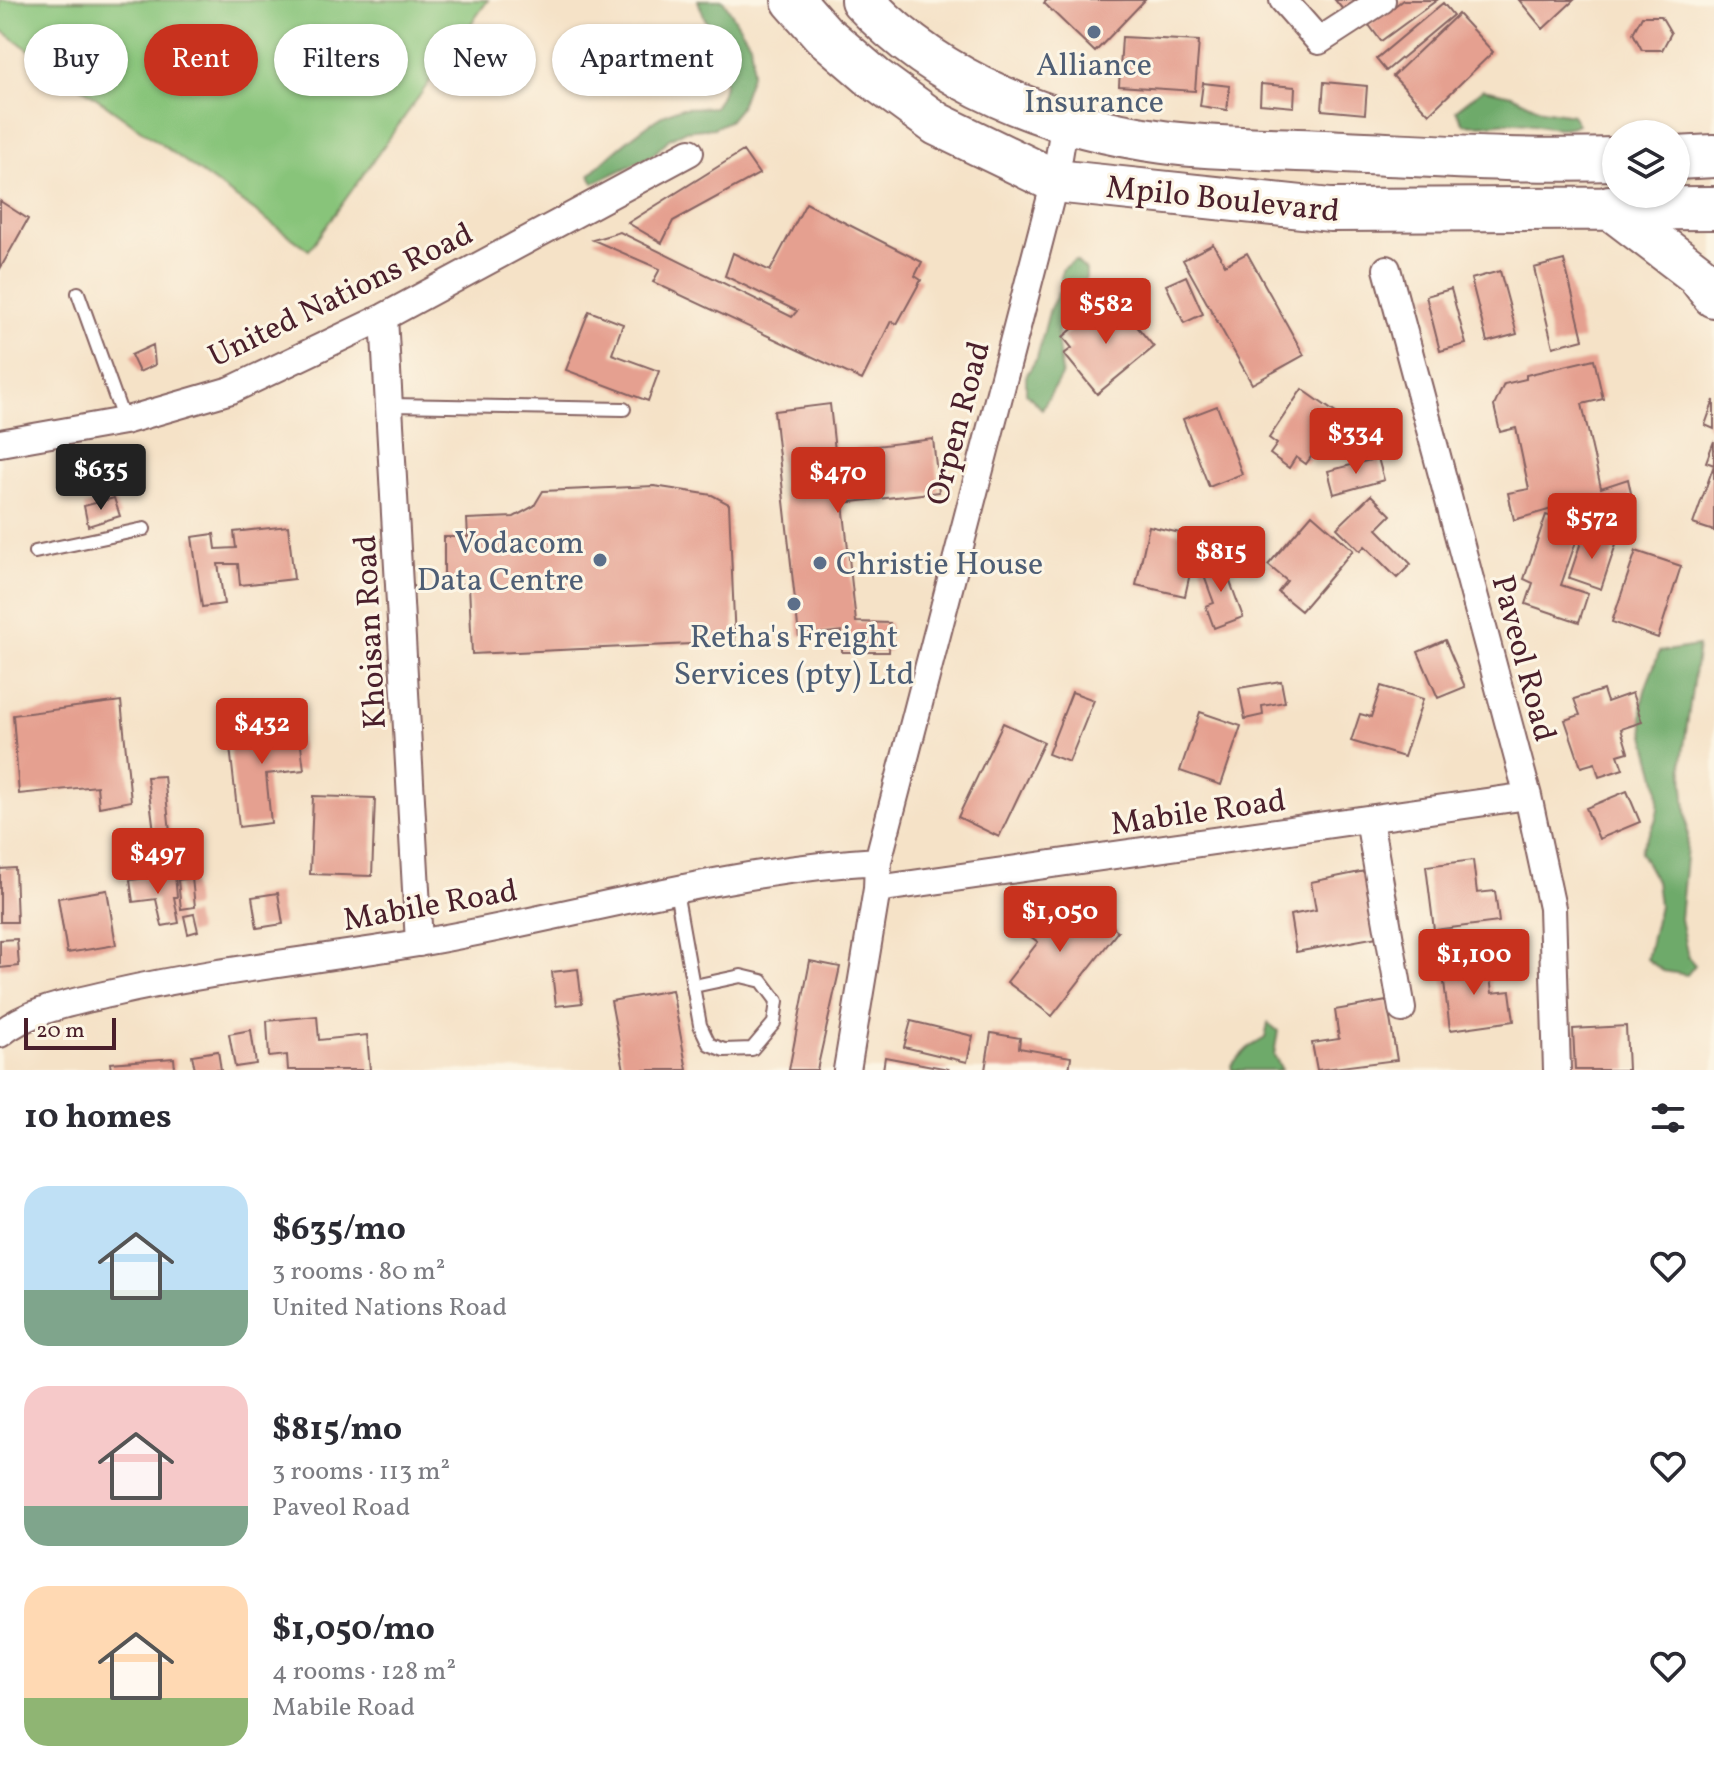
<!DOCTYPE html>
<meta charset="utf-8">
<style>
body{margin:0;font-family:Vollkorn,serif;background:#f2f2f3;color:#2b2b33;height:100vh;display:flex;flex-direction:column;font-size:30px;white-space:nowrap}
*{box-sizing:border-box;margin:0}
p{font-size:26px;color:#7c7c81}
.icon{flex:none;width:44px;height:44px;fill:none;stroke:currentColor;stroke-width:2;stroke-linecap:round;stroke-linejoin:round}
.map{position:relative;height:1070px;overflow:hidden}
.sheet{display:flex;flex-direction:column;background:#fff;flex:1}
.sheet>*{flex:none}
.guide{position:absolute;left:24px;top:24px;width:800px;height:72px;display:flex;gap:16px}
.tools{position:absolute;left:1602px;top:120px;display:grid;gap:16px}
.tools a{display:grid;place-items:center;width:88px;height:88px;border-radius:50%;background:#fff;box-shadow:0 2px 6px #0004;font-size:40px}
.scale{position:absolute;left:24px;bottom:20px;width:92px;box-sizing:border-box;padding-left:8px;border:4px solid #4a1f2b;border-top:0;font-size:22px;line-height:28px;white-space:nowrap;color:#4a1f2b;-webkit-text-stroke:6px #fcf5e5;paint-order:stroke}
.price{position:absolute;translate:-50% -68px;padding:0 18px;border-radius:8px;background:#c8321e;color:#fff;font-size:26px;line-height:52px;filter:drop-shadow(0 2px 4px #0008)}
.price::after{content:'';position:absolute;left:50%;top:48px;width:24px;height:18px;margin-left:-12px;background:inherit;clip-path:polygon(0 0,100% 0,50% 100%)}
.price.active{background:#222;color:#fff}
ul{padding:0;list-style:none}
li{display:flex;align-items:center;gap:24px;height:200px;padding:0 24px}
li span{display:grid;place-items:center;flex:none;width:224px;height:160px;border-radius:24px;color:#555}
li>.icon{margin-inline-start:auto}
span .icon{width:96px;height:96px;fill:#fffc;stroke-width:1}
li b{font-size:34px}
h2{display:flex;justify-content:space-between;align-items:center;height:96px;padding:0 24px;font-size:34px}
.pill{padding:0 28px;border-radius:36px;background:#fff;box-shadow:0 2px 6px #0004;font-size:28px;line-height:72px}
.pill.active{background:#c8321e;color:#fff}
.map>svg:first-child{display:block}
.green{fill:#88c47a;stroke:#697252;stroke-width:2}
.forest{fill:#6eaa6a;stroke:#5c644a;stroke-width:2}
.building{fill:#e5a090}
.lines{fill:none;stroke-linecap:round;stroke-linejoin:round}
.service-casing{stroke:#866362;stroke-width:16}
.minor-casing{stroke:#866362;stroke-width:30}
.trunk-casing{stroke:#866362;stroke-width:46}
.service{stroke:#fff;stroke-width:12}
.minor{stroke:#fff;stroke-width:26}
.trunk{stroke:#fff;stroke-width:42}
.service-dot{fill:#5c6f8a;stroke:#fcf5e5;stroke-width:3}
.labels{text-anchor:middle;stroke-width:6;stroke-linejoin:round;paint-order:stroke}
.service-label{font-size:32px;fill:#4e5e75;stroke:#fcf5e5}
.street-label{font-size:32px;fill:#4a1f2b;stroke:#fcf5e5}
</style>
<div class="map">
<svg width="1714" height="1070" viewBox="0 0 1714 1070">
<rect width="100%" height="100%" fill="#fcf5e5"/>
<filter id="ink" filterUnits="userSpaceOnUse"><feTurbulence type="fractalNoise" baseFrequency=".0125" numOctaves="2"/><feDisplacementMap in="SourceGraphic" scale="16" xChannelSelector="R" yChannelSelector="G"/><feConvolveMatrix kernelMatrix="1 2 1 2 8 2 1 2 1" color-interpolation-filters="sRGB"/></filter>
<filter id="wash" filterUnits="userSpaceOnUse"><feTurbulence type="fractalNoise" baseFrequency=".006" numOctaves="4" result="noise"/><feDisplacementMap in="SourceGraphic" scale="32" xChannelSelector="R" yChannelSelector="G"/><feGaussianBlur stdDeviation="1.8" result="paint"/><feColorMatrix in="noise" values="0 0 0 0 0 0 0 0 0 0 0 0 0 0 0 0 0 1.4 0 .05"/><feComposite in="paint" operator="in"/></filter>
<g filter="url(#wash)">
<rect width="100%" height="100%" fill="#f5e2c7"/>
<path class="green" d="M0,0H488L309,250L0,29Z"/>
<path class="forest" d="M698,0H723L750,43L752,57V72L739,109L729,121L714,128L684,131L669,139L653,155L594,183L590,175C605,158 660,110 682,108C693,107 704,108 714,107C741,73 708,35 698,0Z
M1483,89L1512,95L1542,110L1572,115L1578,124C1557,134 1537,122 1515,122C1497,122 1483,127 1464,124L1456,110Z
M1075,260L1086,270V278L1067,302L1061,319L1057,337L1062,374L1042,409L1026,393V376L1037,358L1050,308L1060,290L1062,270Z
M1698,646L1682,761L1688,836L1680,919L1688,957L1695,965L1687,975L1663,971L1647,959L1659,906L1656,881L1640,852C1644,840 1653,830 1656,818C1667,781 1640,744 1642,706C1643,687 1654,670 1659,652Z
M1268,1023L1278,1031L1274,1055L1282,1070H1232L1231,1065L1248,1048L1265,1038Z"/>
<g id="blocks">
<path class="building" d="M1047,0H1145L1095,52L1044,3Z
M1335,0H1358L1344,11Z
M1403,0H1437L1381,41L1369,25Z
M1519,0H1574L1543,29Z
M1443,3L1453,15L1386,71L1376,59Z
M1458,14L1493,52L1429,114L1393,76Z
M1642,16H1661L1671,33L1662,50H1642L1633,33Z
M1122,37L1199,41L1195,91L1119,86Z
M1324,82L1367,86L1365,114L1322,110Z
M1203,83L1230,86L1227,110L1200,106Z
M1261,84L1295,87L1294,107L1260,104Z
M743,151L759,174L673,221L662,243L628,223Z
M0,201L28,219L0,269Z
M806,203L922,262L915,276L921,280L897,324L891,321L862,380L653,282L660,269L593,240L620,232L792,317L797,311L725,276L733,253L770,271Z
M1213,244L1225,265L1247,253L1304,355L1252,384L1183,260Z
M1564,260L1583,339L1553,347L1534,268Z
M1500,271L1517,334L1487,342L1471,279Z
M1186,276L1203,314L1184,323L1166,285Z
M1451,289L1466,344L1440,351L1426,296Z
M1103,303L1112,315L1121,307L1154,347L1097,394L1064,354L1072,348L1063,337Z
M589,311L623,324L612,354L659,371L648,401L566,370Z
M153,345L155,365L139,372L131,355Z
M1594,359L1603,399L1582,404L1601,488L1628,479L1631,493L1624,537L1581,527L1561,585L1588,594L1579,622L1526,604L1533,583L1524,579L1546,515L1556,518L1555,508L1514,520L1508,493L1529,489L1516,428L1500,432L1494,406L1504,384L1526,379V375Z
M1302,389L1340,416L1306,464L1296,457L1289,468L1270,454L1277,444L1269,438Z
M1714,400V429L1705,425Z
M830,404L835,451L933,439L939,492L843,503L856,622L890,623L889,652H842V631L799,636L774,411Z
M1217,406L1242,474L1209,487L1183,419Z
M1714,441V465L1706,462Z
M1378,458L1384,480L1334,494L1328,471Z
M1714,465V531L1693,524Z
M654,486L712,495L729,504L735,642L472,654L469,584H444V537H468L467,519L514,517L534,506L543,491Z
M1371,495L1391,515L1377,529L1411,564L1397,578L1365,546L1360,551L1337,528Z
M114,498L120,516L88,526L84,506Z
M1312,514L1353,550L1301,611L1278,592L1287,581L1268,565Z
M288,526L294,579L240,585L238,564H218L224,604L202,607L192,537L214,534L216,549L236,548L234,532Z
M1149,526L1198,537L1185,596L1136,585Z
M1584,533L1616,544L1601,589L1569,578Z
M1636,551L1681,566L1658,638L1612,622Z
M1221,557L1243,617L1214,628L1206,606L1214,603L1200,565Z
M1445,640L1465,687L1438,698L1418,652Z
M1281,681L1285,702L1262,706L1263,715L1245,719L1239,688Z
M1381,686L1423,699L1404,757L1351,741L1360,714L1371,717Z
M1603,690L1607,702L1632,693L1642,722L1621,729L1628,752L1618,755L1623,769L1599,777L1595,763L1581,767L1565,720L1580,715L1574,699Z
M1072,692L1094,700L1069,762L1048,754Z
M121,701L131,801L99,807L97,786L19,794L13,715Z
M1200,712L1241,726L1221,785L1180,771Z
M298,721L304,770L266,774L271,823L239,827L228,729Z
M1003,723L1044,742L999,837L958,817Z
M164,776L171,841L155,839L147,777Z
M1627,791L1640,822L1599,839L1586,808Z
M313,796L375,798L372,876L310,874Z
M1473,860L1477,893L1495,891L1499,922L1434,930L1426,866Z
M15,868L17,922H0V869Z
M1365,871L1377,937L1296,952L1290,915L1316,910L1311,882Z
M175,875L177,897H174L179,923L162,926L156,899L133,902L130,880Z
M192,878L195,907L181,909L178,880Z
M107,890L116,945L67,953L58,898Z
M278,893L283,924L257,928L252,897Z
M1053,898L1078,917L1086,907L1118,931L1052,1016L1007,982L1038,942L1026,933Z
M194,914L198,931L188,934L184,916Z
M17,939L19,966L0,968V940Z
M1488,960L1492,993L1510,991L1514,1021L1450,1030L1442,966Z
M810,961L840,967L817,1070H789Z
M578,969L582,1003L556,1006L552,972Z
M672,990L687,1070H624L611,1001Z
M1387,1001L1397,1060L1317,1070L1312,1043L1339,1039L1335,1010Z
M317,1016L319,1040L367,1035L370,1070H288L287,1055L269,1057L267,1021Z
M911,1021L973,1036L967,1062L904,1047Z
M1626,1026L1628,1070H1575L1573,1029Z
M251,1030L256,1064L235,1067L229,1034Z
M991,1033L1020,1038L1019,1048L1071,1057L1069,1070H985Z
M218,1051L221,1070H195L192,1055Z
M885,1057L948,1069L947,1070H883Z
M174,1058L175,1070H111L110,1063Z"/>
</g>
</g>
<g filter="url(#ink)">
<use href="#blocks" fill-opacity="0" stroke="#866362" stroke-width="2"/>
<g class="lines">
<defs>
<path id="service" d="M78,293L124,421
M390,405L624,409
M35,552L144,529
M676,891L700,1025L709,1044L724,1050L752,1049L774,1023L777,1001L762,981L741,976L694,986"/>
<path id="minor" d="M1283,0L1319,41L1382,0
M1387,269L1528,796L1552,908L1557,1070
M384,317L419,943
M0,443L124,421L231,390L384,317L690,152
M1369,820L1402,1009
M877,889L1528,796
M0,1034C30,1009 75,1002 113,993C214,970 316,960 418,943C571,917 722,870 878,861
M847,1070L877,889L878,861L1055,181L1065,121"/>
<path id="trunk" d="M793,0L823,34L874,78L937,124L1055,181L1330,210L1714,208
M862,0C938,83 1052,127 1163,142C1222,150 1284,148 1344,152C1435,156 1525,162 1616,159
M1676,158L1714,156
M1609,207L1697,274L1714,296"/>
</defs>
<use href="#service" class="service-casing"/>
<use href="#minor" class="minor-casing"/>
<use href="#trunk" class="trunk-casing"/>
<use href="#service" class="service"/>
<use href="#minor" class="minor"/>
<use href="#trunk" class="trunk"/>
</g>
</g>
<g class="service-dot">
<circle cx="1094" cy="32" r="8"/>
<circle cx="600" cy="560" r="8"/>
<circle cx="820" cy="563" r="8"/>
<circle cx="794" cy="604" r="8"/>
</g>
<g class="labels">
<g class="service-label">
<text x="1094" y="75">Alliance<tspan x="1094" dy="37">Insurance</tspan></text>
<text x="584" y="553" text-anchor="end">Vodacom<tspan x="584" dy="37">Data Centre</tspan></text>
<text x="836" y="574" text-anchor="start">Christie House</text>
<text x="794" y="647">Retha's Freight<tspan x="794" dy="37">Services (pty) Ltd</tspan></text>
</g>
<g class="street-label">
<text transform="translate(1223 198) rotate(6)" y="11">Mpilo Boulevard</text>
<text transform="translate(340 294) rotate(-26)" y="11">United Nations Road</text>
<text transform="translate(957 423) rotate(-75)" y="11">Orpen Road</text>
<text transform="translate(369 632) rotate(-93)" y="11">Khoisan Road</text>
<text transform="translate(1525 658) rotate(75)" y="11">Paveol Road</text>
<text transform="translate(1198 811) rotate(-8)" y="11">Mabile Road</text>
<text transform="translate(430 904) rotate(-10)" y="11">Mabile Road</text>
</g>
</g>
</svg>
<div class="tools">
<a><svg class="icon" aria-label="layers" viewBox="0 0 24 24"><path d="M12 4l9 5-9 5-9-5zM3 14l9 5 9-5"/></svg></a>
</div>
<div class="scale">20 m</div>
<b class="price" style="left:1106px;top:346px">$582</b>
<b class="price" style="left:1356px;top:476px">$334</b>
<b class="price active" style="left:101px;top:512px">$635</b>
<b class="price" style="left:838px;top:515px">$470</b>
<b class="price" style="left:1592px;top:561px">$572</b>
<b class="price" style="left:1221px;top:594px">$815</b>
<b class="price" style="left:262px;top:766px">$432</b>
<b class="price" style="left:158px;top:896px">$497</b>
<b class="price" style="left:1060px;top:954px">$1,050</b>
<b class="price" style="left:1474px;top:997px">$1,100</b>
<div class="guide">
<a class="pill">Buy</a>
<a class="pill active">Rent</a>
<a class="pill">Filters</a>
<a class="pill">New</a>
<a class="pill">Apartment</a>
</div>
</div>
<section class="sheet">
<h2>10 homes<svg class="icon" aria-label="filters" viewBox="0 0 24 24"><path d="M4 7h16M4 17h16"/><circle cx="9" cy="7" r="2"/><circle cx="15" cy="17" r="2"/></svg></h2>
<ul>
<li><span style="background:linear-gradient(#bfe0f5 65%,#7fa58c 0)"><svg class="icon" aria-label="home" viewBox="0 0 24 24"><path d="M3 11l9-7 9 7M6 9v11h12V9"/></svg></span><div><b>$635/mo</b><p>3 rooms · 80 m²</p><p>United Nations Road</p></div><svg class="icon" aria-label="heart" viewBox="0 0 24 24"><path d="M12 20l-8-8c-3-5 5-10 8-4 3-6 11-1 8 4z"/></svg></li>
<li><span style="background:linear-gradient(#f6c9c9 75%,#7fa58c 0)"><svg class="icon" aria-label="home" viewBox="0 0 24 24"><path d="M3 11l9-7 9 7M6 9v11h12V9"/></svg></span><div><b>$815/mo</b><p>3 rooms · 113 m²</p><p>Paveol Road</p></div><svg class="icon" aria-label="heart" viewBox="0 0 24 24"><path d="M12 20l-8-8c-3-5 5-10 8-4 3-6 11-1 8 4z"/></svg></li>
<li><span style="background:linear-gradient(#ffd9b3 70%,#8fb573 0)"><svg class="icon" aria-label="home" viewBox="0 0 24 24"><path d="M3 11l9-7 9 7M6 9v11h12V9"/></svg></span><div><b>$1,050/mo</b><p>4 rooms · 128 m²</p><p>Mabile Road</p></div><svg class="icon" aria-label="heart" viewBox="0 0 24 24"><path d="M12 20l-8-8c-3-5 5-10 8-4 3-6 11-1 8 4z"/></svg></li>
</ul>
</section>
